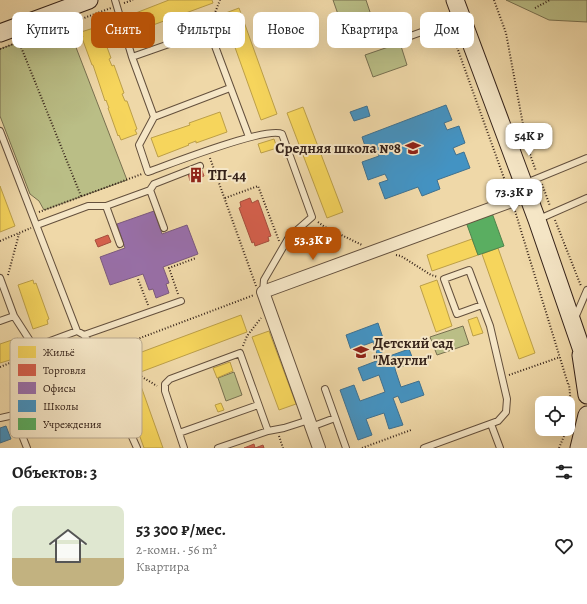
<!DOCTYPE html>
<html lang="ru">
<meta charset="utf-8">
<style>
body{margin:0;font-family:Alegreya,serif;background:#f2f2f2;color:#222;height:100vh;display:flex;flex-direction:column;font-size:15px;white-space:nowrap}
*{box-sizing:border-box;margin:0}
p{font-size:13px;color:#767676}
.icon{flex:none;width:22px;height:22px;fill:none;stroke:currentColor;stroke-width:2;stroke-linecap:round;stroke-linejoin:round}
.map{position:relative;height:448px;overflow:hidden}
.sheet{display:flex;flex-direction:column;background:#fff;flex:1}
.sheet>*{flex:none}
.guide{position:absolute;left:12px;top:12px;width:563px;height:36px;display:flex;gap:8px}
.controls{position:absolute;left:535px;top:396px;display:grid;gap:8px}
.controls a{display:grid;place-items:center;width:40px;height:40px;border-radius:8px;background:#fff;box-shadow:0 4px 16px #0002;font-size:20px}
.price{position:absolute;translate:-50% -34px;padding:0 9px;border-radius:8px;background:#fff;color:#222;font-size:13px;line-height:26px;filter:drop-shadow(0 1px 2px #0008)}
.price::after{content:'';position:absolute;left:50%;top:24px;width:12px;height:9px;margin-left:-6px;background:inherit;clip-path:polygon(0 0,100% 0,50% 100%)}
.price.current{background:#b45309;color:#fff}
ul{padding:0;list-style:none}
li{display:flex;align-items:center;gap:12px;height:100px;padding:0 12px}
li span{display:grid;place-items:center;flex:none;width:112px;height:80px;border-radius:8px;color:#555}
li>.icon{margin-inline-start:auto}
span .icon{width:48px;height:48px;fill:#fffc;stroke-width:1}
li b{font-size:17px}
h2{display:flex;justify-content:space-between;align-items:center;height:48px;padding:0 12px;font-size:17px}
.tag{padding:0 14px;border-radius:8px;background:#fff;box-shadow:0 4px 16px #0002;font-size:14px;line-height:36px}
.tag.current{background:#b45309;color:#fff}
.map>svg:first-child{display:block}
.green{fill:#babe86;stroke:#787050}
.homes{fill:#f6d55c;stroke:#bc9f48}
.shops{fill:#d6604d;stroke:#a64d3d}
.offices{fill:#9970ab;stroke:#7b597f}
.schools{fill:#4393c3;stroke:#3f7190}
.public{fill:#5aae61;stroke:#4f844b}
.lines{fill:none;stroke-linecap:round;stroke-linejoin:round}
.lane-casing{stroke:#64503d;stroke-width:8}
.street-casing{stroke:#64503d;stroke-width:14}
.secondary-casing{stroke:#352219;stroke-width:19}
.path{stroke:#352219;stroke-width:2;stroke-dasharray:1 2;stroke-linecap:butt}
.lane{stroke:#f5e6c6;stroke-width:6}
.street{stroke:#f5e6c6;stroke-width:12}
.secondary{stroke:#f5e6c6;stroke-width:17}
.labels{text-anchor:middle;stroke-width:4;stroke-linejoin:round;paint-order:stroke}
.poi-label{font-size:15px;font-weight:bold;fill:#352219;stroke:#f5e6c6;text-anchor:start}
.key{fill:#f5e6c6;stroke:#bbab92;stroke-width:1}
.key-label{font-size:11px;fill:#352219}
</style>
<div class="map">
<svg width="587" height="448" viewBox="0 0 587 448">
<rect width="100%" height="100%" fill="#efd8a8"/>
<filter id="stains"><feTurbulence type="fractalNoise" baseFrequency=".005" numOctaves="4"/><feColorMatrix values="0 0 0 0 .2 0 0 0 0 .09 0 0 0 0 .02 0 0 0 .5 -.17"/></filter>
<radialGradient id="worn" r=".72"><stop offset=".6" stop-color="#630" stop-opacity="0"/><stop offset="1" stop-color="#630" stop-opacity=".3"/></radialGradient>
<path class="green" d="M333,0H366L375,27L346,37Z
M506,0H587V22L549,20Z
M67,24L127,180L44,210L39,201L30,194L0,116V49Z
M400,43L407,65L373,77L365,55Z
M463,326L469,344L437,355L430,337Z
M234,372L242,395L226,401L218,378Z"/>
<path class="homes" d="M169,0H212L213,3L134,32L128,16Z
M239,8L277,114L261,120L223,14Z
M97,27L99,31H101L111,58L109,59L112,66L114,65L124,93L122,94L125,101H127L137,129L135,130L137,134L121,140L119,135L118,136L108,108H109L106,100L105,101L93,65H92L82,38L83,37L81,32Z
M303,107L343,212L327,218L287,113Z
M220,112L227,132L196,143V141L188,144L189,145L158,157L151,138L190,125L189,123Z
M274,139L277,148L261,153L258,144Z
M0,186L15,226L0,232Z
M472,239L478,255L432,271L427,255Z
M498,248L535,353L519,359L482,254Z
M33,280L34,284L36,283L49,319L47,320L48,324L33,329L18,285Z
M437,280L452,326L436,332L420,286Z
M241,315L247,332L138,373L131,356Z
M477,317L483,333L473,336L468,320Z
M269,331L296,404L279,410L252,337Z
M18,338L23,353L19,355L20,357L0,363V344Z
M230,362L233,371L217,378L213,368Z
M137,375L163,448H144L120,381Z
M221,403L224,410L218,412L215,405Z"/>
<path class="shops" d="M201,168L204,176L190,181L188,173Z
M250,198L252,203L258,200L271,236L268,237L269,241L255,246L254,242L252,243L239,208L241,207L240,202Z
M108,235L111,242L98,247L95,240Z
M254,444L255,448L263,445L264,448H244Z"/>
<path class="offices" d="M154,211L162,234L187,225L198,254L163,267L169,283L166,284L169,293L156,298L153,289L149,290L143,274L110,285L100,257L125,248L117,224Z"/>
<path class="schools" d="M446,105L452,120L444,123L447,130L459,126L465,143L453,148L456,155L464,152L470,168L437,180L440,189L422,196L418,187L385,199L379,183L388,180L385,174L368,180L362,162L379,156L376,148L367,152L362,137Z
M367,106L370,116L354,121L350,112Z
M378,323L383,338L377,340L384,358L409,349L414,362L395,369L401,387L419,381L424,395L401,403L398,396L393,398L403,425L389,429L384,413L366,419L372,435L358,440L340,390L354,385L360,401L385,392L379,375L363,381L358,368L379,360L373,342L351,350L346,335Z
M6,426L11,439L0,443V428Z"/>
<path class="public" d="M492,213L504,246L478,255L466,222Z"/>
<g class="lines">
<defs>
<path id="lane" d="M115,0L132,57L209,30L249,137
M405,38L460,18
M132,57L154,117L230,88
M154,117L139,145L148,172C170,164 267,126 282,134L312,217L289,237L264,280L263,292
M0,131L77,331L84,335L92,347L137,448
M526,183L587,158
M150,190L154,184L200,166
M106,206L120,244
M539,219L587,198
M37,225L88,206H106L150,190L164,228
M0,278L14,316L34,347L77,331
M575,318L587,290
M0,321L14,316
M84,335L181,301
M325,389L346,448
M0,418L14,415L27,448
M491,424L500,448
M311,427L335,418
M179,433L258,405
M184,448L165,391V384L170,379L240,353L268,431L284,428L309,420
M218,448L268,431
M424,448L498,421L506,412L507,399L490,326L469,270L444,279L457,314L482,305"/>
<path id="street" d="M319,448L263,292L528,195"/>
<path id="secondary" d="M455,0L537,220L587,365
M0,33L89,0
M581,355L587,395
M579,448L587,415"/>
</defs>
<use href="#lane" class="lane-casing"/>
<use href="#street" class="street-casing"/>
<use href="#secondary" class="secondary-casing"/>
<path class="path" d="M494,0L506,33L527,146L536,171
M124,3L133,0
M535,8L550,0
M211,23L220,0
M453,36L509,192
M19,42L81,196
M0,49L111,8
M210,158L256,286
M542,184L550,206
M225,198L258,186L279,241
M515,211L568,384
M39,212L142,174
M555,220L581,286
M318,222L325,227L362,245
M0,241L31,228
M396,255L401,256L431,275L438,277
M8,275L19,234
M138,279L148,305
M178,294L169,268L196,258
M243,346L247,336L261,318
M103,352L254,295
M103,353L157,386
M0,367L32,354
M509,375L560,357
M568,426L571,405L569,384
M279,436L283,448
M362,448L411,430
M559,448L567,429"/>
<use href="#lane" class="lane"/>
<use href="#street" class="street"/>
<use href="#secondary" class="secondary"/>
</g>
<defs>
<symbol id="school-bare" viewBox="-9 -9 18 18"><path d="M0-5L7-2L0 1L-7-2ZM-4 1L0 2.5L4 1V4Q0 6-4 4Z" fill="#8f2418" stroke="#f5e6c6" stroke-width="2.5" paint-order="stroke"/></symbol>
<symbol id="building-bare" viewBox="-9 -9 18 18"><path d="M-4-6H4V6H1V3H-1V6H-4ZM-2.5-4.3h1.7v1.8h-1.7ZM.8-4.3h1.7v1.8H.8ZM-2.5-1h1.7V.8h-1.7ZM.8-1h1.7V.8H.8Z" fill="#8f2418" stroke="#f5e6c6" stroke-width="2.5" paint-order="stroke"/></symbol>
</defs>
<g fill-rule="evenodd">
<use href="#school-bare" x="402" y="137" width="22" height="22"/>
<use href="#building-bare" x="185" y="164" width="22" height="22"/>
<use href="#school-bare" x="350" y="341" width="22" height="22"/>
</g>
<g class="labels">
<g class="poi-label">
<text x="401" y="153" text-anchor="end">Средняя школа №8</text>
<text x="208" y="180">ТП-44</text>
<text x="373" y="348">Детский сад<tspan x="373" dy="17">"Маугли"</tspan></text>
</g>
</g>
<rect x="10" y="338" width="132" height="100" rx="6" class="key"/>
<rect x="18" y="346" width="18" height="12" fill="#f6d55c"/>
<rect x="18" y="364" width="18" height="12" fill="#d6604d"/>
<rect x="18" y="382" width="18" height="12" fill="#9970ab"/>
<rect x="18" y="400" width="18" height="12" fill="#4393c3"/>
<rect x="18" y="418" width="18" height="12" fill="#5aae61"/>
<g class="key-label">
<text x="43" y="356">Жильё</text>
<text x="43" y="374">Торговля</text>
<text x="43" y="392">Офисы</text>
<text x="43" y="410">Школы</text>
<text x="43" y="428">Учреждения</text>
</g>
<rect width="100%" height="100%" filter="url(#stains)"/>
<rect width="100%" height="100%" fill="url(#worn)"/>
</svg>
<div class="controls">
<a><svg class="icon" aria-label="locate" viewBox="0 0 24 24"><circle cx="12" cy="12" r="6"/><path d="M12 2v4M12 18v4M2 12h4M18 12h4"/></svg></a>
</div>
<b class="price" style="left:529px;top:157px">54K ₽</b>
<b class="price" style="left:514px;top:213px">73.3K ₽</b>
<b class="price current" style="left:313px;top:261px">53.3K ₽</b>
<div class="guide">
<a class="tag">Купить</a>
<a class="tag current">Снять</a>
<a class="tag">Фильтры</a>
<a class="tag">Новое</a>
<a class="tag">Квартира</a>
<a class="tag">Дом</a>
</div>
</div>
<section class="sheet">
<h2>Объектов: 3<svg class="icon" aria-label="filters" viewBox="0 0 24 24"><path d="M4 7h16M4 17h16"/><circle cx="9" cy="7" r="2"/><circle cx="15" cy="17" r="2"/></svg></h2>
<ul>
<li><span style="background:linear-gradient(#dfe7d0 65%,#c2b280 0)"><svg class="icon" aria-label="home" viewBox="0 0 24 24"><path d="M3 11l9-7 9 7M6 9v11h12V9"/></svg></span><div><b>53 300 ₽/мес.</b><p>2-комн. · 56 m²</p><p>Квартира</p></div><svg class="icon" aria-label="heart" viewBox="0 0 24 24"><path d="M12 20l-8-8c-3-5 5-10 8-4 3-6 11-1 8 4z"/></svg></li>
</ul>
</section>
